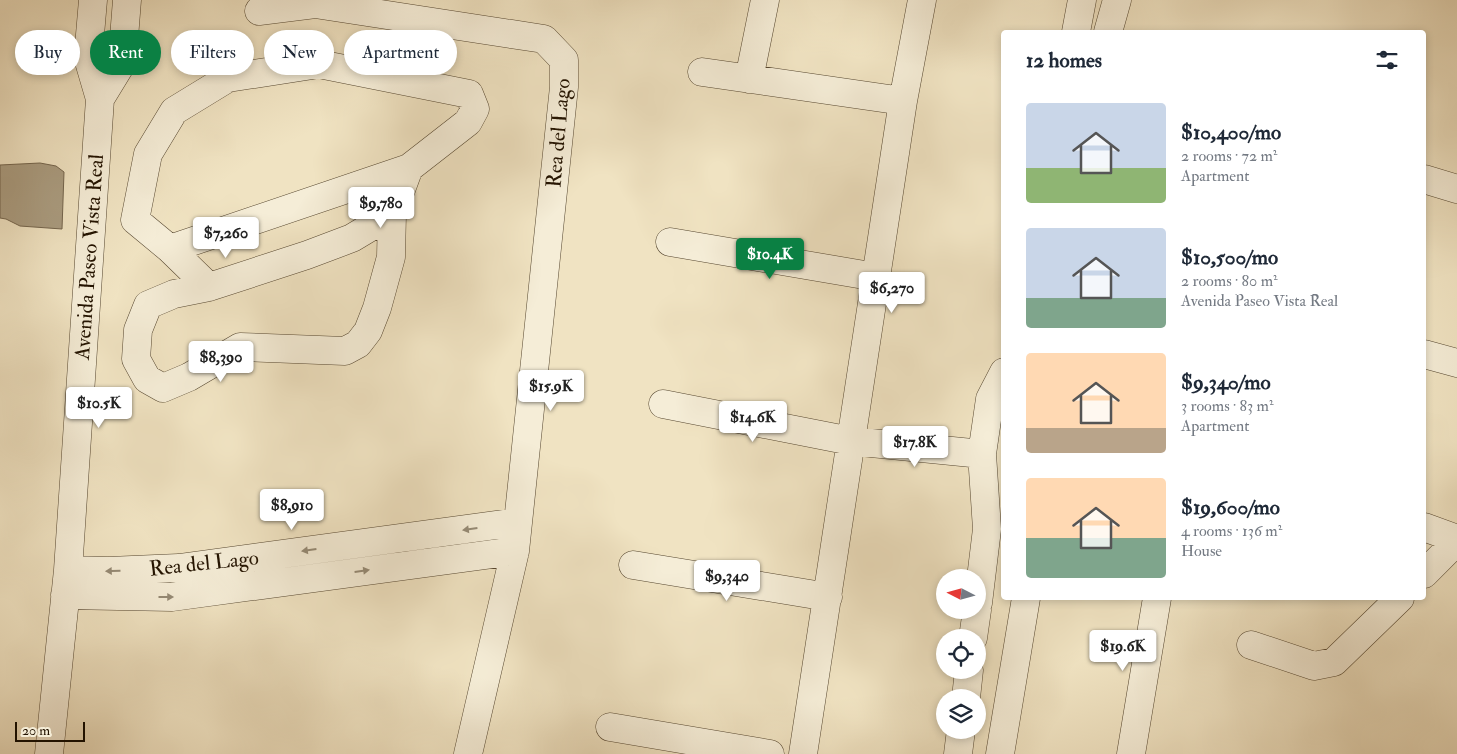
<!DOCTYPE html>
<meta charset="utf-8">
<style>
body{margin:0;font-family:"IM FELL Double Pica",serif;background:#f2f2f3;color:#1f2937;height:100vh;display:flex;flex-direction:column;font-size:19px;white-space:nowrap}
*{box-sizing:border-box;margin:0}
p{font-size:16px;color:#747a83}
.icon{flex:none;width:28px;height:28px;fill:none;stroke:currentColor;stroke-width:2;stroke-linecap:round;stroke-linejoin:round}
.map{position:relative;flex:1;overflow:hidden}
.panel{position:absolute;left:1001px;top:30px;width:425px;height:570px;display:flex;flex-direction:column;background:#fff;border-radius:5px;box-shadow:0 2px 8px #0003}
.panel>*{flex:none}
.banner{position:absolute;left:15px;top:30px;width:475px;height:45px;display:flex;gap:10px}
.needle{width:32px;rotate:276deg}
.controls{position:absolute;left:936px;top:569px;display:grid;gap:10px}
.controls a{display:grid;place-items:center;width:50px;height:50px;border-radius:50%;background:#fff;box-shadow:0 2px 8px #0003;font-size:25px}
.scale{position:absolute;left:15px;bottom:12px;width:70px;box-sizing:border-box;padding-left:5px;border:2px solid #231300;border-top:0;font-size:14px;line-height:18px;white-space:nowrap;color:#231300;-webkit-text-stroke:4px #f5edd7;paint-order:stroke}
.price{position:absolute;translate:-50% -42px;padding:0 11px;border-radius:5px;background:#fff;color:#222;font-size:16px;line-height:32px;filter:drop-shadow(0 1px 2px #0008)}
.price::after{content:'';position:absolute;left:50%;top:30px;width:15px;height:11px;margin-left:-8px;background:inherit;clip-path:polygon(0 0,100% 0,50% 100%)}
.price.active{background:#0b8043;color:#fff}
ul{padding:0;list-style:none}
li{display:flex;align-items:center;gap:15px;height:125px;padding:0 25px}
li span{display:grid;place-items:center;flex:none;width:140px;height:100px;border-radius:5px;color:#555}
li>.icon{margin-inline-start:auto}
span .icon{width:60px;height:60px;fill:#fffc;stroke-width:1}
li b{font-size:21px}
h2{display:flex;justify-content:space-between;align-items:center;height:60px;padding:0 25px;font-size:21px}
.chip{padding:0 18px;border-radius:22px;background:#fff;box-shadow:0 2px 8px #0003;font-size:18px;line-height:45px}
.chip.active{background:#0b8043;color:#fff}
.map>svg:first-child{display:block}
.water{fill:#aa9c80;stroke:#74654d}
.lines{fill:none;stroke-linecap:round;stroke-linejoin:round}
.minor-casing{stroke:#564730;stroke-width:29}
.minor{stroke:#f5edd7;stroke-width:28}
.oneway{fill:#968b76}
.labels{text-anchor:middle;stroke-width:4;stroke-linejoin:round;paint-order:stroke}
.street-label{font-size:21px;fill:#231300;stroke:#f5edd7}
</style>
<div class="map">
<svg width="1457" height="754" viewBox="0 0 1457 754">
<rect width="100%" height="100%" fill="#f0e3c2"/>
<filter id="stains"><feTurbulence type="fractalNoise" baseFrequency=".004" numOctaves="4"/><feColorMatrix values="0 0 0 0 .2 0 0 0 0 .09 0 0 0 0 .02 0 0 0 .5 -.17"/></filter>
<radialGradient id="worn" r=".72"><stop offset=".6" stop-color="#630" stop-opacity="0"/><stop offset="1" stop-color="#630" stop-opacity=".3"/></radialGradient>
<path class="water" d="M40,163L56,166L64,172L62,229L20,226L6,219L0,218V165Z"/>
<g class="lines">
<defs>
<path id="minor" d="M259,11L315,4L544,39L564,60V87L515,551L468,754
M1076,32L1082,0
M1108,32L1117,0
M702,72L903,101L803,754
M749,79L765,0
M100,99L122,63L127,0
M903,101L922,0
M1424,179L1457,189
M392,214L352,238L307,255L209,287L174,294L148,305L138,330L136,359L147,379L163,388L189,377L240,347L345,351L358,344L368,331L377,308L391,257L392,214L409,168
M135,220L148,154L174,111L228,78L319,64L469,94L475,109L468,122L409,168L170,249
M135,220L170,249L209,287
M670,242L876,277
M1424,354L1457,363
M663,404L851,441L982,454
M1424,527L1457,539
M633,565L828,597
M68,570L109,571L179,568L518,522
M1424,574L1457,541
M65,595L172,597L515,551
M978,603L987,529L982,454L990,399L1004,372
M973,638L977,610
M1251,645L1314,666L1334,662L1400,598
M966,698L969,670
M610,727L770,754
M49,754L68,570L100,99L88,58L93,0
M958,754L961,730
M1000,754L1026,598
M1131,754L1157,598"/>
</defs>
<use href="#minor" class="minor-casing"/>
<use href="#minor" class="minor"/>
</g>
<defs><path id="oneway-solid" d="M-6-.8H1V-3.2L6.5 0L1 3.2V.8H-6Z" transform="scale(1.25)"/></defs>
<g class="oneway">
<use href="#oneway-solid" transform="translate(470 529) rotate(172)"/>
<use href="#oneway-solid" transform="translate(309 550) rotate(172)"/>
<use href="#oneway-solid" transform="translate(113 571) rotate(178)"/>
<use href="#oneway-solid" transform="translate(362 571) rotate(-8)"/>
<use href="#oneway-solid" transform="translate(166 597)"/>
</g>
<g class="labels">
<g class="street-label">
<text transform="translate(558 133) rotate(-85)" y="7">Rea del Lago</text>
<text transform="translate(89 257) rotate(-86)" y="7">Avenida Paseo Vista Real</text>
<text transform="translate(204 563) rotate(-6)" y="7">Rea del Lago</text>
</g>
</g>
<rect width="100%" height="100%" filter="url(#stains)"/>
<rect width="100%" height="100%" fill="url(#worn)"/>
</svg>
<div class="controls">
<a><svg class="needle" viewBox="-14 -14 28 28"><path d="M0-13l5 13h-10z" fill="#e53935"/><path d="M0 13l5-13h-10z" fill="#747a83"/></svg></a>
<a><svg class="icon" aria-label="locate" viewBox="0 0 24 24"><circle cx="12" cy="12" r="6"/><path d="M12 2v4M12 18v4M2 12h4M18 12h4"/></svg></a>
<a><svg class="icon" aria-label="layers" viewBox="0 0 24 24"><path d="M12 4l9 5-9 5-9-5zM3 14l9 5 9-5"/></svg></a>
</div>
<div class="scale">20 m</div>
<b class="price" style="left:381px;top:229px">$9,780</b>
<b class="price" style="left:226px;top:259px">$7,260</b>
<b class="price active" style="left:770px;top:280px">$10.4K</b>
<b class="price" style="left:892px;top:314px">$6,270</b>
<b class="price" style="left:221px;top:383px">$8,390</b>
<b class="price" style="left:551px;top:412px">$15.9K</b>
<b class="price" style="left:99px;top:429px">$10.5K</b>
<b class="price" style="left:753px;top:443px">$14.6K</b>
<b class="price" style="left:915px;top:468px">$17.8K</b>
<b class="price" style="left:292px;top:531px">$8,910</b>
<b class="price" style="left:727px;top:602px">$9,340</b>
<b class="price" style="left:1123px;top:672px">$19.6K</b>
<div class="banner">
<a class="chip">Buy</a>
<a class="chip active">Rent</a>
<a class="chip">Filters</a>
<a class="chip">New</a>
<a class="chip">Apartment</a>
</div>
<section class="panel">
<h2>12 homes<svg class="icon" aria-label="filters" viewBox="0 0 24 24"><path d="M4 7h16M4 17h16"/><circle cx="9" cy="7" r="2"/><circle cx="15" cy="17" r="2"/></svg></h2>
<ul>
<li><span style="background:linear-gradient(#c9d6e8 65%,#8fb573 0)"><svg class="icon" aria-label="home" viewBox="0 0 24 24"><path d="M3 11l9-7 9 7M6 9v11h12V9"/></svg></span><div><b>$10,400/mo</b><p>2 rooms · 72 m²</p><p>Apartment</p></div></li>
<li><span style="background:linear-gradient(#c9d6e8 70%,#7fa58c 0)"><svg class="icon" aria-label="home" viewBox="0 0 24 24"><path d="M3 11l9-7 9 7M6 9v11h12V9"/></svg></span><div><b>$10,500/mo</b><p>2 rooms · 80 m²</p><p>Avenida Paseo Vista Real</p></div></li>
<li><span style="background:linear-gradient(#ffd9b3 75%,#b9a48a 0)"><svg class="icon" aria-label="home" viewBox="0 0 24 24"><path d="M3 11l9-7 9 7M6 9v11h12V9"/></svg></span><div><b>$9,340/mo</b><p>3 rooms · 83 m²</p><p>Apartment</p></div></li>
<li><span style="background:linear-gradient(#ffd9b3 60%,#7fa58c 0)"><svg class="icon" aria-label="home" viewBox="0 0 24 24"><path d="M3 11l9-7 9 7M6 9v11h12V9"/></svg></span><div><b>$19,600/mo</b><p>4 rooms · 136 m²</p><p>House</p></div></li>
</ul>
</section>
</div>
